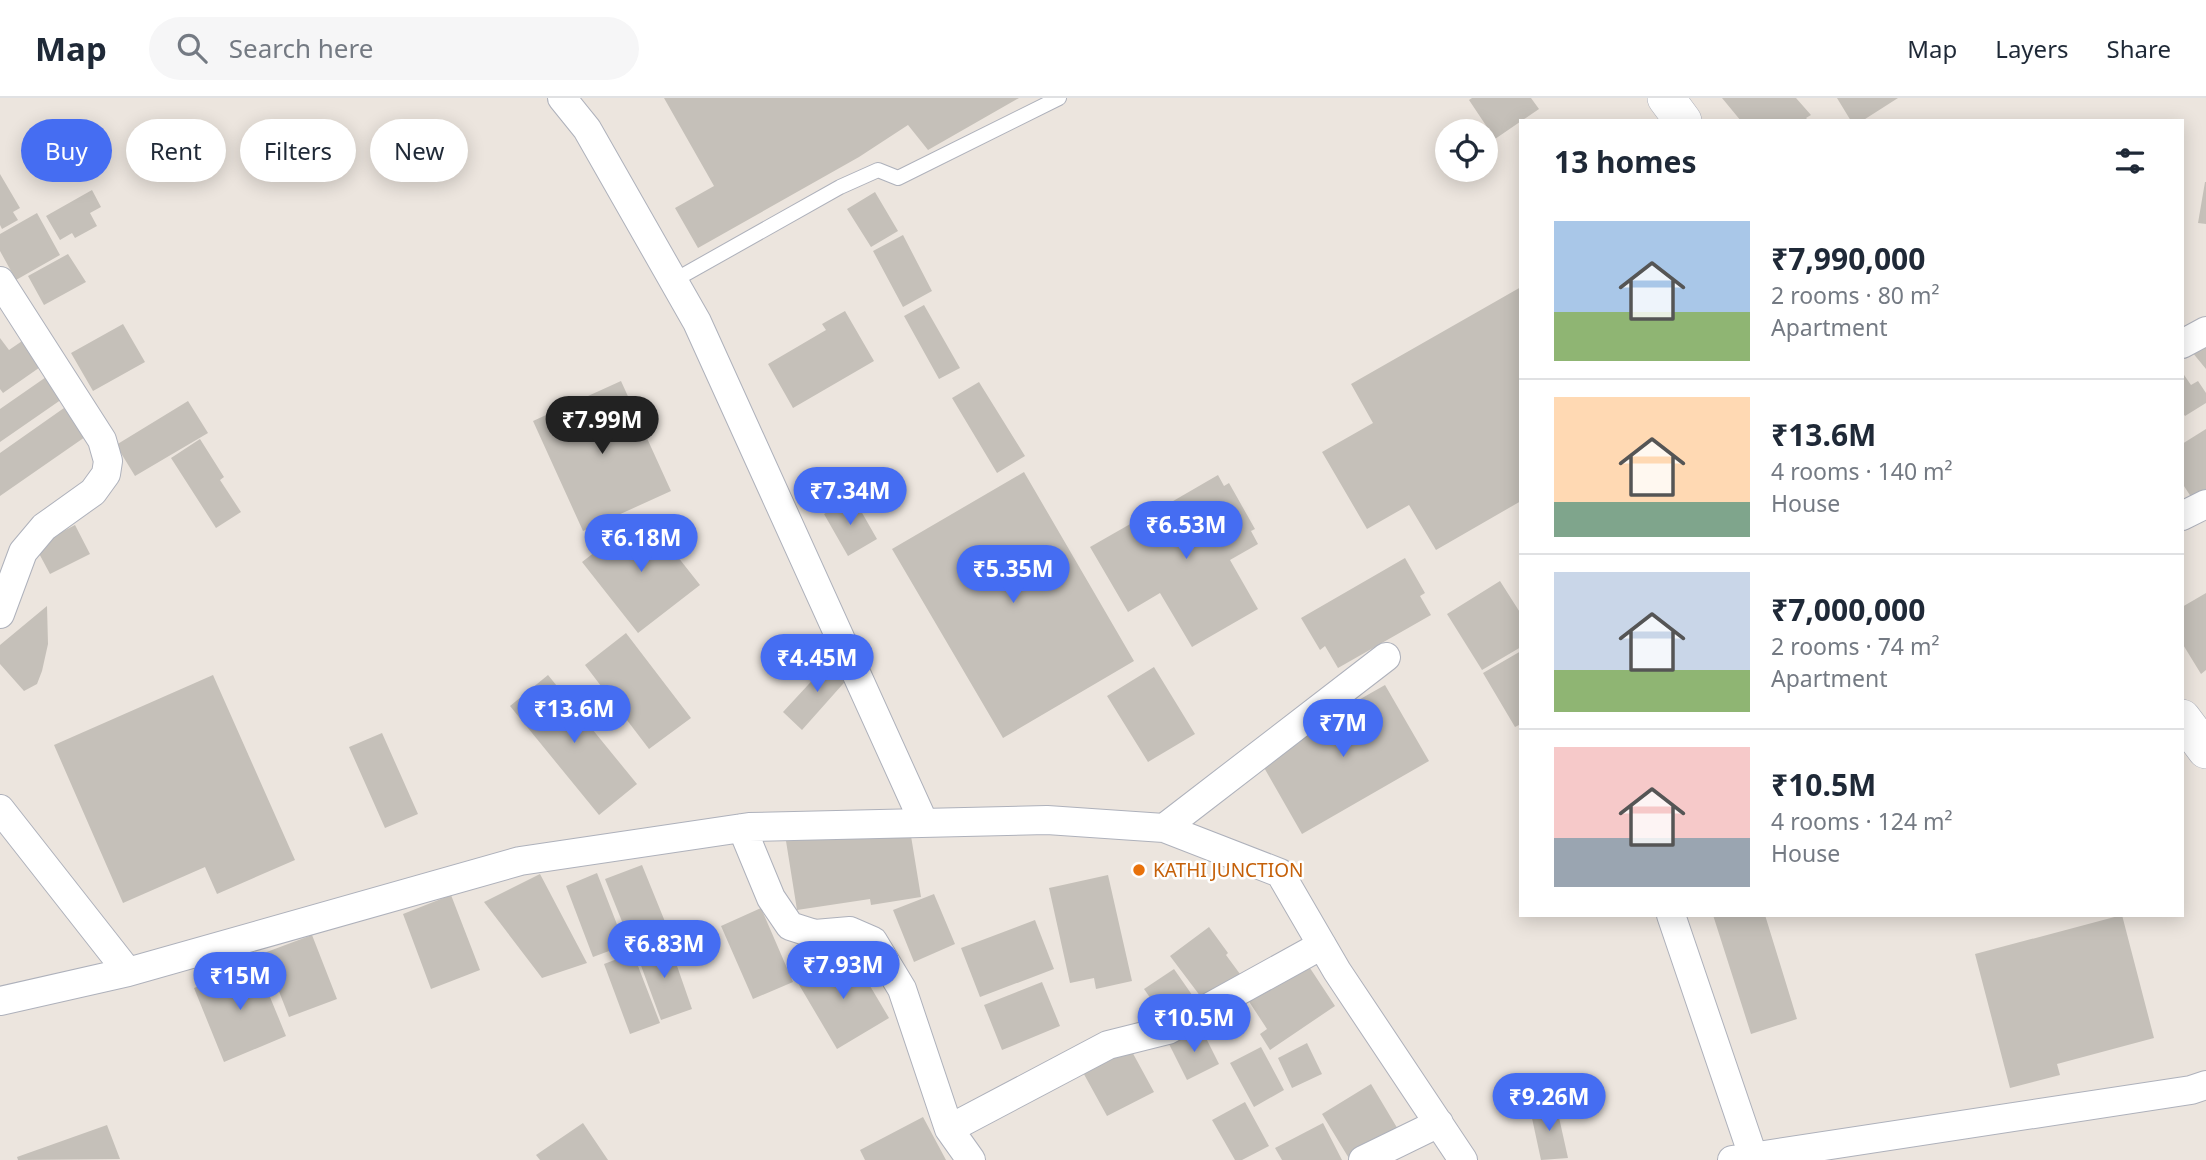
<!DOCTYPE html>
<meta charset="utf-8">
<style>
body{margin:0;font-family:"Noto Sans",sans-serif;background:#f6f6f7;color:#1f2937;height:100vh;display:flex;flex-direction:column;font-size:26px;white-space:nowrap}
*{box-sizing:border-box;margin:0}
p{font-size:23px;color:#747a83}
.icon{flex:none;width:38px;height:38px;fill:none;stroke:currentColor;stroke-width:2;stroke-linecap:round;stroke-linejoin:round}
.map{position:relative;flex:1;overflow:hidden}
.drawer{position:absolute;left:1519px;top:21px;width:665px;height:798px;display:flex;flex-direction:column;background:#fff;border-radius:0px;box-shadow:0 4px 18px #0003}
.drawer>*{flex:none}
.banner{position:absolute;left:21px;top:21px;width:665px;height:63px;display:flex;gap:14px}
.buttons{position:absolute;left:1435px;top:21px;display:grid;gap:14px}
.buttons a{display:grid;place-items:center;width:63px;height:63px;border-radius:50%;background:#fff;box-shadow:0 4px 18px #0003;font-size:35px}
.price{position:absolute;translate:-50% -60px;padding:0 16px;border-radius:24px;background:#456df2;color:#fff;font-size:23px;line-height:46px;filter:drop-shadow(0 2px 4px #0008)}
.price::after{content:'';position:absolute;left:50%;top:42px;width:21px;height:16px;margin-left:-10px;background:inherit;clip-path:polygon(0 0,100% 0,50% 100%)}
.price.selected{background:#222;color:#fff}
ul{padding:0;list-style:none}
li{display:flex;align-items:center;gap:21px;height:175px;padding:0 35px}
li+li{border-top:2px solid #e0e1e3}
li span{display:grid;place-items:center;flex:none;width:196px;height:140px;border-radius:0px;color:#555}
li>.icon{margin-inline-start:auto}
span .icon{width:84px;height:84px;fill:#fffc;stroke-width:1}
li b{font-size:30px}
h2{display:flex;justify-content:space-between;align-items:center;height:84px;padding:0 35px;font-size:30px}
.pill{padding:0 24px;border-radius:32px;background:#fff;box-shadow:0 4px 18px #0003;font-size:24px;line-height:63px}
.pill.selected{background:#456df2;color:#fff}
header{display:flex;align-items:center;gap:42px;box-sizing:border-box;height:98px;padding:0 35px;background:#fff;border-bottom:2px solid #e0e1e3}
header strong{font-size:33px}
nav{display:flex;gap:38px;margin-inline-start:auto;font-size:24px}
.search{width:490px;height:63px;background:#f6f6f7;display:flex;align-items:center;gap:18px;box-sizing:border-box;padding:0 24px;border-radius:38px;color:#747a83;font-size:26px}
.map>svg:first-child{display:block}
.building{fill:#c5c0b9}
.lines{fill:none;stroke-linecap:round;stroke-linejoin:round}
.service-casing{stroke:#aeb1bb;stroke-width:16}
.minor-casing{stroke:#aeb1bb;stroke-width:30}
.tertiary-casing{stroke:#aeb1bb;stroke-width:38}
.service{stroke:#fff;stroke-width:14}
.minor{stroke:#fff;stroke-width:28}
.tertiary{stroke:#fff;stroke-width:37}
.food-dot{fill:#e8710a;stroke:#fff;stroke-width:2.5}
.labels{text-anchor:middle;stroke-width:5;stroke-linejoin:round;paint-order:stroke}
.food-label{font-size:19px;fill:#c56008;stroke:#fff;text-anchor:start}
</style>
<header>
<strong>Map</strong>
<div class="search"><svg class="icon" aria-label="search" viewBox="0 0 24 24"><circle cx="10" cy="10" r="6"/><path d="M15 15l6 6"/></svg>Search here</div>
<nav><a>Map</a><a>Layers</a><a>Share</a></nav>
</header>
<div class="map">
<svg width="2206" height="1062" viewBox="0 0 2206 1062">
<rect width="100%" height="100%" fill="#ece5de"/>
<path class="building" d="M664,0H1019L928,52L908,27L859,59L698,150L675,110L714,88Z
M1472,0H1531L1539,11L1495,41L1469,2Z
M1722,0H1796L1811,17L1806,20L1809,23H1741Z
M1837,0H1898L1862,23H1851Z
M0,76L20,110L13,114L18,122L2,131L0,127Z
M2205,84H2206V126L2198,125Z
M92,92L101,109L90,115L97,128L75,140L72,135L60,142L46,118Z
M875,94L898,133L871,149L847,111Z
M37,115L60,157L16,182L0,153V136Z
M903,137L932,193L903,209L873,153Z
M68,156L86,184L44,207L28,178Z
M1521,189V403L1436,452L1409,407L1367,431L1322,354L1373,325L1351,286Z
M924,207L960,270L939,281L904,218Z
M845,213L874,263L793,310L768,266L826,232L822,226Z
M123,226L145,264L93,293L71,255Z
M28,239L46,265L3,295L0,291V240L9,252Z
M2206,242V271L2192,254Z
M2182,274L2191,287L2198,283L2206,295V305L2185,318L2182,314Z
M49,277L65,299L0,344V311Z
M621,283L671,393L583,433L533,323Z
M979,284L1025,358L997,375L952,300Z
M188,303L208,335L135,378L116,347Z
M64,310L85,339L0,398V355Z
M2206,331V402L2197,408L2182,385V346Z
M200,341L224,379L220,382L241,414L216,430L171,360Z
M1024,374L1134,563L1003,640L892,451Z
M1218,377L1224,388L1229,385L1255,431L1251,433L1258,446L1230,462L1258,511L1192,549L1160,495L1128,514L1090,449L1146,417L1151,425L1173,413L1168,406Z
M853,399L877,441L848,458L824,416Z
M644,416L700,487L638,535L582,464Z
M75,427L90,456L50,476L35,448Z
M1405,460L1425,495L1420,498L1431,517L1338,570L1325,548L1320,552L1301,520Z
M1500,483L1521,516V549L1482,572L1447,516Z
M2206,495V572L2201,576L2182,545V509Z
M47,508L48,546L42,573L37,586L24,593L0,566V547Z
M626,535L691,620L649,651L585,567Z
M1521,553V626L1515,629L1483,575Z
M832,561L850,578L802,632L783,614Z
M1154,569L1195,636L1148,664L1107,598Z
M213,577L295,762L217,796L205,769L123,805L54,647Z
M548,577L637,686L599,717L510,608Z
M1385,587L1429,663L1302,736L1258,659Z
M382,635L418,716L385,730L349,649Z
M888,727L911,738L921,799L871,807L870,801L797,812L786,743Z
M642,767L670,836L633,851L605,781Z
M597,775L625,847L593,859L566,788Z
M540,776L587,865L542,880L484,804Z
M1108,777L1132,883L1096,891L1094,880L1070,885L1049,790Z
M934,796L955,846L914,864L893,812Z
M451,797L480,872L431,891L403,816Z
M761,810L793,884L753,901L721,828Z
M1713,817H1765L1797,921L1751,936Z
M2122,817L2154,940L2057,966L2060,977L2010,990L1975,856Z
M1035,822L1054,871L980,899L961,850Z
M1209,829L1228,855L1226,857L1240,876L1204,903L1170,858Z
M312,837L337,901L289,919L264,855Z
M668,842L692,911L661,922L636,854Z
M850,854L889,920L837,951L798,885Z
M633,855L660,925L630,936L604,866Z
M1306,864L1335,908L1270,952L1260,936L1267,931L1248,902Z
M256,865L286,938L224,964L194,890Z
M1174,871L1197,904L1167,924L1144,891Z
M1042,884L1060,928L1002,952L984,907Z
M1201,930L1219,966L1187,982L1169,946Z
M1307,945L1322,976L1292,990L1278,960Z
M1261,949L1284,992L1254,1009L1230,965Z
M1130,950L1154,994L1107,1018L1080,969Z
M1371,986L1399,1033L1350,1062L1322,1016Z
M1245,1004L1269,1048L1242,1062H1235L1212,1022Z
M1556,1006L1568,1060L1541,1062L1530,1011Z
M923,1019L946,1062H865L860,1052Z
M583,1025L608,1062H540L536,1057Z
M1323,1025L1342,1062H1282L1275,1050Z
M107,1027L120,1061L18,1062L17,1059Z"/>
<g class="lines">
<defs>
<path id="service" d="M673,183L840,89L878,72L898,80L1059,0"/>
<path id="minor" d="M562,0L587,31L697,224L924,725
M0,183L102,342L108,363L106,376L93,394L44,429L23,454L0,516
M2182,246L2206,233
M2182,418L2206,406
M0,711L128,874
M742,730L771,800L790,828L815,836L850,833L873,843L902,891L949,1031L971,1062
M1164,730L1386,559
M1671,817L1753,1058
M0,903L128,874L520,763L749,729L1047,722L1164,730L1280,775L1337,873L1463,1062
M949,1031L1108,947L1168,932L1322,847
M1363,1062L1439,1025
M1732,1062L2191,992L2206,987"/>
<path id="tertiary" d="M1666,0L1683,23
M2182,620L2206,652"/>
</defs>
<use href="#service" class="service-casing"/>
<use href="#minor" class="minor-casing"/>
<use href="#tertiary" class="tertiary-casing"/>
<use href="#service" class="service"/>
<use href="#minor" class="minor"/>
<use href="#tertiary" class="tertiary"/>
</g>
<circle class="food-dot" cx="1139" cy="772" r="7"/>
<g class="labels">
<g class="food-label">
<text x="1153" y="779">KATHI JUNCTION</text>
</g>
</g>
</svg>
<div class="buttons">
<a><svg class="icon" aria-label="locate" viewBox="0 0 24 24"><circle cx="12" cy="12" r="6"/><path d="M12 2v4M12 18v4M2 12h4M18 12h4"/></svg></a>
</div>
<b class="price selected" style="left:602px;top:358px">₹7.99M</b>
<b class="price" style="left:850px;top:429px">₹7.34M</b>
<b class="price" style="left:1186px;top:463px">₹6.53M</b>
<b class="price" style="left:641px;top:476px">₹6.18M</b>
<b class="price" style="left:1013px;top:507px">₹5.35M</b>
<b class="price" style="left:817px;top:596px">₹4.45M</b>
<b class="price" style="left:574px;top:647px">₹13.6M</b>
<b class="price" style="left:1343px;top:661px">₹7M</b>
<b class="price" style="left:664px;top:882px">₹6.83M</b>
<b class="price" style="left:843px;top:903px">₹7.93M</b>
<b class="price" style="left:240px;top:914px">₹15M</b>
<b class="price" style="left:1194px;top:956px">₹10.5M</b>
<b class="price" style="left:1549px;top:1035px">₹9.26M</b>
<div class="banner">
<a class="pill selected">Buy</a>
<a class="pill">Rent</a>
<a class="pill">Filters</a>
<a class="pill">New</a>
</div>
<section class="drawer">
<h2>13 homes<svg class="icon" aria-label="filters" viewBox="0 0 24 24"><path d="M4 7h16M4 17h16"/><circle cx="9" cy="7" r="2"/><circle cx="15" cy="17" r="2"/></svg></h2>
<ul>
<li><span style="background:linear-gradient(#a9c7e8 65%,#8fb573 0)"><svg class="icon" aria-label="home" viewBox="0 0 24 24"><path d="M3 11l9-7 9 7M6 9v11h12V9"/></svg></span><div><b>₹7,990,000</b><p>2 rooms · 80 m²</p><p>Apartment</p></div></li>
<li><span style="background:linear-gradient(#ffd9b3 75%,#7fa58c 0)"><svg class="icon" aria-label="home" viewBox="0 0 24 24"><path d="M3 11l9-7 9 7M6 9v11h12V9"/></svg></span><div><b>₹13.6M</b><p>4 rooms · 140 m²</p><p>House</p></div></li>
<li><span style="background:linear-gradient(#c9d6e8 70%,#8fb573 0)"><svg class="icon" aria-label="home" viewBox="0 0 24 24"><path d="M3 11l9-7 9 7M6 9v11h12V9"/></svg></span><div><b>₹7,000,000</b><p>2 rooms · 74 m²</p><p>Apartment</p></div></li>
<li><span style="background:linear-gradient(#f6c9c9 65%,#9aa5b1 0)"><svg class="icon" aria-label="home" viewBox="0 0 24 24"><path d="M3 11l9-7 9 7M6 9v11h12V9"/></svg></span><div><b>₹10.5M</b><p>4 rooms · 124 m²</p><p>House</p></div></li>
</ul>
</section>
</div>
